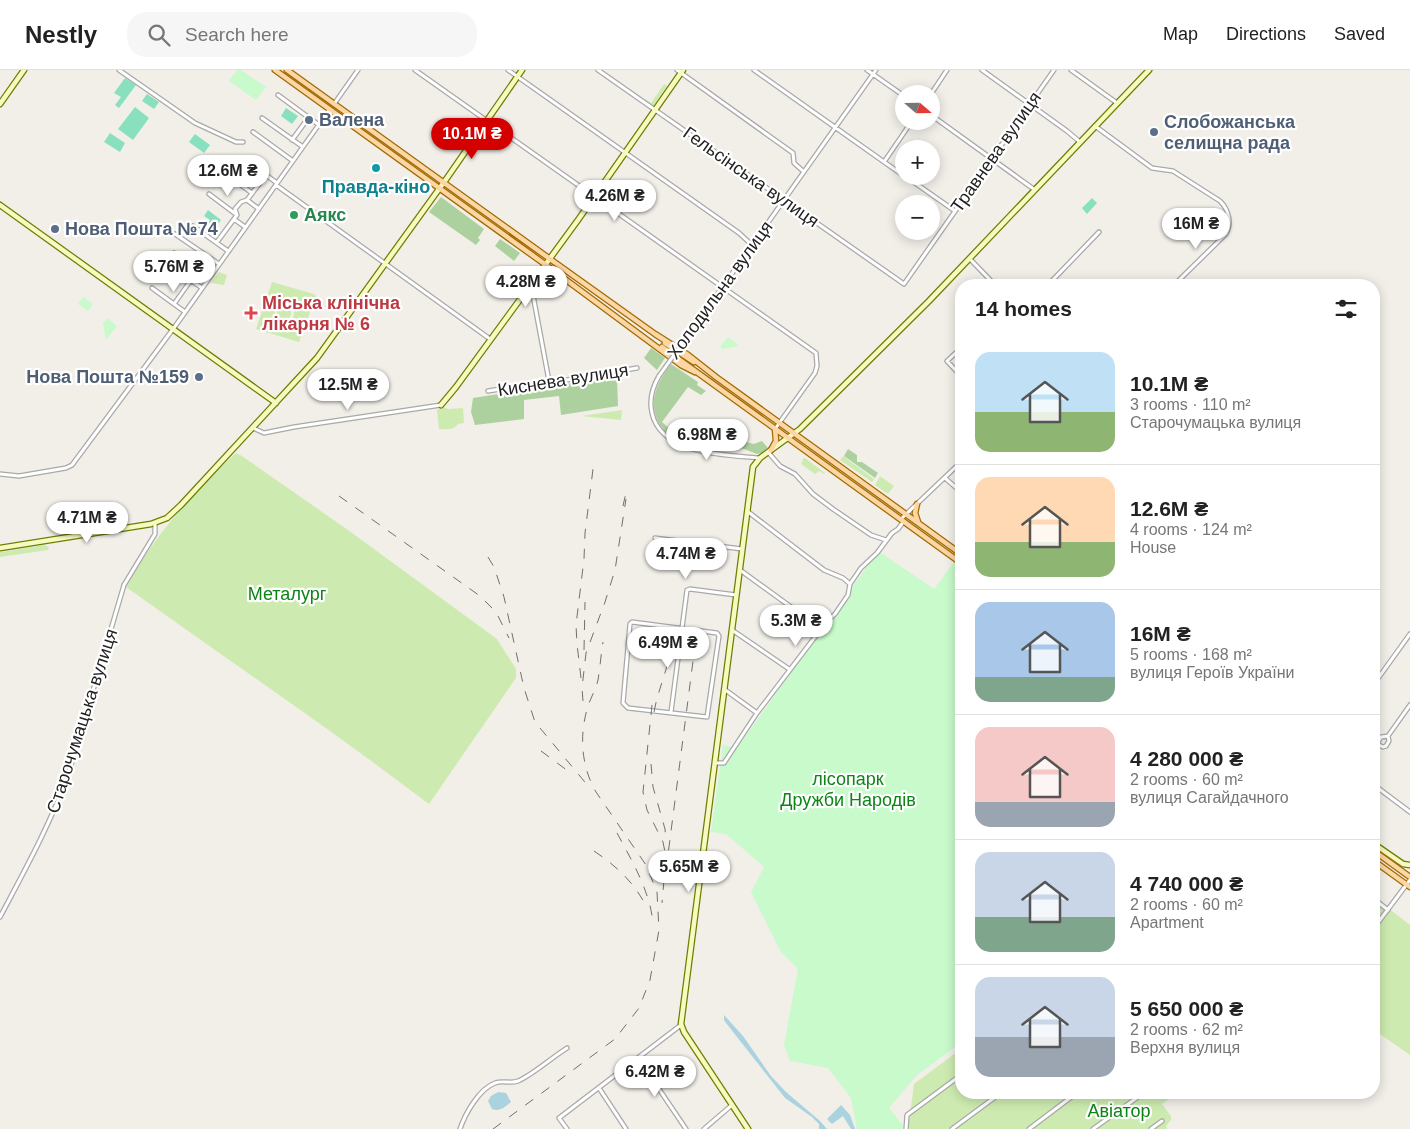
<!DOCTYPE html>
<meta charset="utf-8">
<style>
body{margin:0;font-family:Arial,sans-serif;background:#f6f6f6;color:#222;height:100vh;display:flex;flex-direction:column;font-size:19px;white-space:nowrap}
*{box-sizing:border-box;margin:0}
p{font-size:16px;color:#767676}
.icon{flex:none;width:28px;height:28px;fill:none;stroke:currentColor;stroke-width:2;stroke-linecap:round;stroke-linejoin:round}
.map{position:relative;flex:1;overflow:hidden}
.side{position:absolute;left:955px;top:209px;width:425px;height:820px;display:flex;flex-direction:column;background:#fff;border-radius:20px;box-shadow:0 2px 12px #0003}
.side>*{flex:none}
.needle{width:32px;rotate:110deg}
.fabs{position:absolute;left:895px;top:15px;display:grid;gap:10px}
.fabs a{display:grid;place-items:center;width:45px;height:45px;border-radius:50%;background:#fff;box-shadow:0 2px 12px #0003;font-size:25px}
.price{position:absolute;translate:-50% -42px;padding:0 11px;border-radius:18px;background:#fff;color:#222;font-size:16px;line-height:32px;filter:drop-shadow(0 1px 2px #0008)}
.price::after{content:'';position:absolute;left:50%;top:30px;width:15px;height:11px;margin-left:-8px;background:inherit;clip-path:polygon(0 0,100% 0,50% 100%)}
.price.current{background:#d40000;color:#fff}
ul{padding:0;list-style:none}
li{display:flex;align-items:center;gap:15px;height:125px;padding:0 20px}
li+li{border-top:1px solid #e0e0e0}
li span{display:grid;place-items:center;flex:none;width:140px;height:100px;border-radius:15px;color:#555}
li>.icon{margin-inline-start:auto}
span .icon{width:60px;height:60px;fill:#fffc;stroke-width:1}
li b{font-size:21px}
h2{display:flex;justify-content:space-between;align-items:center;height:60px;padding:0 20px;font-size:21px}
header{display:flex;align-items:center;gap:30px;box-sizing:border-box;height:70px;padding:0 25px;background:#fff;border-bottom:1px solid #e0e0e0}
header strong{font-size:24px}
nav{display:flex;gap:28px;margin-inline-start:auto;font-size:18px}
.search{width:350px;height:45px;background:#f6f6f6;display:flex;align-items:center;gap:12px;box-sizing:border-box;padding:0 18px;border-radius:20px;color:#767676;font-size:19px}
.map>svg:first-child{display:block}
.grass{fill:#cdebb0;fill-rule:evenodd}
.forest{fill:#add19e}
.park{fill:#c8facc}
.pitch{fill:#88e0be}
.water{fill:#aad3df}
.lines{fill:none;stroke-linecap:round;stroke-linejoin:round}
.street-casing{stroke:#a9a9a9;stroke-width:5.5}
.secondary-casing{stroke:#707d05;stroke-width:7}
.primary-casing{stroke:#a06b00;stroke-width:7}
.street{stroke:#fff;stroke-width:3}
.secondary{stroke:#f7fabf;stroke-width:4.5}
.primary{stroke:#fcd6a4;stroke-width:4.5}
.rail{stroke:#707070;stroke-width:1;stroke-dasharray:10 10;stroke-linecap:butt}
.street-bridge-casing{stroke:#a9a9a9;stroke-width:5.5;stroke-linecap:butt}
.street-bridge{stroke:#fff;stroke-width:3}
.service-dot{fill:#5c6f8a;stroke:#fff;stroke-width:2}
.culture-dot{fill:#0f9aa8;stroke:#fff;stroke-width:2}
.leisure-dot{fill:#2e9e5b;stroke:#fff;stroke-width:2}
.health-dot{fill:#e0444e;stroke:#fff;stroke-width:2}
.labels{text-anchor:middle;stroke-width:4.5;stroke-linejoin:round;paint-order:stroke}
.service-label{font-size:18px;font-weight:bold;fill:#4e5e75;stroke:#fff;text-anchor:start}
.street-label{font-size:18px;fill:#222;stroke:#fff}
.culture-label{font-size:18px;font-weight:bold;fill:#0d838f;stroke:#fff}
.leisure-label{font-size:18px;font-weight:bold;fill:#27864d;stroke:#fff;text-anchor:start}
.health-label{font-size:18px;font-weight:bold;fill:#be3a42;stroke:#fff;text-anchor:start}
.park-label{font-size:18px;fill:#0c8416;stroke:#fff}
</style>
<header>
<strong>Nestly</strong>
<div class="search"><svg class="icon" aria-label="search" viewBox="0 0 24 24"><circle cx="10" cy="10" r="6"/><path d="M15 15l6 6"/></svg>Search here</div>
<nav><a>Map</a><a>Directions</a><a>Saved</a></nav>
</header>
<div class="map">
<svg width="1410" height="1059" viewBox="0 0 1410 1059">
<rect width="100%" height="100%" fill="#f2efe9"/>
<path class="grass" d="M664,14L667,16L653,36L644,31L645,29L651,33Z
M219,202L227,205L224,215L211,213Z
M272,212L314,224L316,226L299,272L256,259ZM280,233L289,234L294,239V246L288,252H282L275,247V238Z
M277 243a7 7 0 1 1 14 0a7 7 0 1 1-14 0Z
M442,337L449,339L463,338L464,353L458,354C453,361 446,359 439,359L437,340Z
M622,340L621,350L581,346Z
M236,383L242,386L348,460L497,569L516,599V608L429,734C330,659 227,589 126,517C151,470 196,418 236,383Z
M843,386L874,409L872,412L840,390Z
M805,388L825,403L824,404L819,401L815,404L801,394L803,390L802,389Z
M880,406L894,416L888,424L875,415Z
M44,475L49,477L48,480L0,487V482Z
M1374,827L1410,855V985L1374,960Z
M961,979V1022L1178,1023L1162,1034L1171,1046V1050L1166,1056L1167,1059H908L914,1014Z"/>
<path class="forest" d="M441,127L484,159L478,168L480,170L476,175L429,142Z
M500,169L520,183L514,191L495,176Z
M651,278L665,288L657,300L644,288Z
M671,294L698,312L697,315L706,321L701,325L688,317L662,352L670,359L666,363C645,339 654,316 671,294Z
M617,306L618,336L561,345L559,326L524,330V349L475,355L471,342L473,328Z
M715,365L754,374L762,371L768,378L762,383L757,384L744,379L716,376L711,371Z
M848,379L857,385V392H862L878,403L875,408L844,386Z"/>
<path class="park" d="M237,0H241L266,17L256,30L229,11Z
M83,227L93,234L88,241L78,234Z
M107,248L117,256L106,270L103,253Z
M728,267L739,276L723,279L720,277Z
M878,481L934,519L954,492L961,497V973L917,1005L889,1038L903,1055L902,1059H857L851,1028L828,998L790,991L784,975L798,899L781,882L751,822L764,797L726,764L711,762L723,675L737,678Z"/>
<path class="pitch" d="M125,8L136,15L119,38L115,35L121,27L114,23Z
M147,24L159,32L154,39L142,31Z
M135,37L149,48L133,70L118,59Z
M286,38L298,46L292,54L281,46Z
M110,63L125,73L120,82L104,72Z
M195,64L210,75L204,83L189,72Z
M1092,128L1097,133L1087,144L1082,138Z
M208,140L221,150L215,158L208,153L210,150L204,146Z"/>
<path class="water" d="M724,945L743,966L771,1006L786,1022L820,1051L827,1059H819V1054L812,1047L785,1028L726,953L724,950Z
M498,1022L506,1023L511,1032C505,1037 500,1042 492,1039L488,1031L491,1026Z
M841,1035L850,1045L855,1059H851L843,1046L832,1054L827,1049Z"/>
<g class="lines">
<defs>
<path id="street" d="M119,0L195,53L236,72H243
M415,0L816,283L817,296L815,303L775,359
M508,0L739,163L752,175
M598,0L904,214L1054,0
M677,0L793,83L794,93L804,102
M754,0L904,106
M867,0L904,26
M982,0L1067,61L1080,72
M1071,0L1117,33
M931,24L947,0
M278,25L319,55
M334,34L358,0
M931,45L1035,120
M262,48L303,77
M1095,56L1152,98L1173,101L1220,131C1229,140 1232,153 1226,164L1174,215
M253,62L293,91
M292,70L309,47
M884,92L912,51
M905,106L955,141
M230,107L252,123
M276,115L490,269
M209,124L237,145
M247,130L259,139
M234,149L245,157
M193,156L228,181
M175,164L219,194
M217,172L237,145L235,139L241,132L247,130L266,105L277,113
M174,183L209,208
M970,189L995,215
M166,193L202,218
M534,212L533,225L549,311
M1048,215L1099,162
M152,218L185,242
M174,234L191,210
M692,260L876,0
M961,278L947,291L961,306
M659,306C652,318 649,330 652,343C661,385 726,385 760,388
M488,321L549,311L555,312L637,298
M253,358L264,363L294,357L441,335
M768,382L780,396L795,404L813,424L833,439L871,465L886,470
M0,404L19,406L66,398L72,395L176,255L330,39
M945,408L961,422
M747,441L824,500L843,508L850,514
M901,449L961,392
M655,468L742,479
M740,500L820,558
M632,552L717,563L719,566L707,647L628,638L623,633L630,554Z
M732,560L789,599
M1374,614L1410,564
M724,619L757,643
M671,642L687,520L690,519L736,525
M1388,666L1381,667L1378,672L1379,675L1383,677L1386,676L1389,671L1388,666L1410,635
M715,693H724L757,643L818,563L820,558L835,544L848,525L850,514L861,498L877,483L892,463L898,459L904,451
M1374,715L1410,742
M1374,829L1388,840
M0,847C25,800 51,753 69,702L124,515L155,464V453
M1374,858L1410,810
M638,988L686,1059
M599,1018L626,1059
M460,1059C465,1044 479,1019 495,1013C502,1010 511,1014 518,1011C531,1006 554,986 567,978
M567,1059L559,1048L681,955
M704,1059L732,1035
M906,1059L907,1045L961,1005
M952,1059L1002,1022
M1029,1059L1078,1022
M1093,1059L1145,1022
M1151,1059L1162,1051"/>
<path id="secondary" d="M0,34L24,0
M0,135L276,333
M441,335L456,317L578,150L683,0
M0,478L151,454L167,448L181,435L317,288L447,108L522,0
M1374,774L1403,794L1410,795
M748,1059L684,962L681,954L753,397L760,388L800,359L929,231L1149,0"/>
<path id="primary" d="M275,0L546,195L681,295L695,302
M287,0L550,189L655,264L688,285L716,307L961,484
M665,273L694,292
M662,277L961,493
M771,380L776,371L775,359
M917,434L915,443L918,452
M1374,781L1410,807
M1374,791L1410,817"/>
</defs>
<use href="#street" class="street-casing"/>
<use href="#secondary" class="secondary-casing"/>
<use href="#primary" class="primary-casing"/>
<use href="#street" class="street"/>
<use href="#secondary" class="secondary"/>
<use href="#primary" class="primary"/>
<path class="rail" d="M339,426L480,526L496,542L509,568
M623,436L627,418
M488,487L494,497L504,527L524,618L535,652L589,717
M584,580L585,532
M581,608L577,574L576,555L584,489L585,463L594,391
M583,631L582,618L586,583L605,532L615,500L626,429
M652,635L643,722L647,740L663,772L666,787L662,833
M654,642C658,619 668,600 671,577
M541,681L568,701
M651,694L653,717L665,759L666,772
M617,763C632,791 650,821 653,853
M594,781C616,796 632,810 645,834
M666,800L696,568
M493,1059L615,969L639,938L650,910L659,860L657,822L646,795L596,722C581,696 579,665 588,636C591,627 596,619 598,610C600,598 601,584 603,572"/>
<defs>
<path id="street-bridge" d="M659,306L692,260"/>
</defs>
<use href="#street-bridge" class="street-bridge-casing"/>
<use href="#street-bridge" class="street-bridge"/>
</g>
<g class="service-dot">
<circle cx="309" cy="50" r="5"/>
<circle cx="1154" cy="62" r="5"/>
<circle cx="55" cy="159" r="5"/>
<circle cx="199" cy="307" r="5"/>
</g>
<circle class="culture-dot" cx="376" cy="98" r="5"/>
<circle class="leisure-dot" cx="294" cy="145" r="5"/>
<path class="health-dot" d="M248.5 235.5h5v5h5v5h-5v5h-5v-5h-5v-5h5z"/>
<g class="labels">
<g class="service-label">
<text x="319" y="56">Валена</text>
<text x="1164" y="58">Слобожанська<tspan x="1164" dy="21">селищна рада</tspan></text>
<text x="65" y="165">Нова Пошта №74</text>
<text x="189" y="313" text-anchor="end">Нова Пошта №159</text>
</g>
<g class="street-label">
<text transform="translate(996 82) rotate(-55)" y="6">Травнева вулиця</text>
<text transform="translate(751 107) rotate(35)" y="6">Гельсінська вулиця</text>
<text transform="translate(720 220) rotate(-54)" y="6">Холодильна вулиця</text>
<text transform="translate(563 310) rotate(-9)" y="6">Киснева вулиця</text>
<text transform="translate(82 651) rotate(-72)" y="6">Старочумацька вулиця</text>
</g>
<g class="culture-label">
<text x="376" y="123">Правда-кіно</text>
</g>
<g class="leisure-label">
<text x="304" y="151">Аякс</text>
</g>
<g class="health-label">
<text x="262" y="239">Міська клінічна<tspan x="262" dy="21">лікарня № 6</tspan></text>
</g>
<g class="park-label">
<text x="287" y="530">Металург</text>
<text x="848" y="715">лісопарк<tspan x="848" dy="21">Дружби Народів</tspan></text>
<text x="1119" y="1047">Авіатор</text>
</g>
</g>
</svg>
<div class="fabs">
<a><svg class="needle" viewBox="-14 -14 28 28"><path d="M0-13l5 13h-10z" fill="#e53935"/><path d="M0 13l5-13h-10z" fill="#767676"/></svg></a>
<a>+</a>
<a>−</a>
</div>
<b class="price current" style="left:472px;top:90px">10.1M ₴</b>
<b class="price" style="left:228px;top:127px">12.6M ₴</b>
<b class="price" style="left:615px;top:152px">4.26M ₴</b>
<b class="price" style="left:1196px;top:180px">16M ₴</b>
<b class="price" style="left:174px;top:223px">5.76M ₴</b>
<b class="price" style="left:526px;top:238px">4.28M ₴</b>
<b class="price" style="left:348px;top:341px">12.5M ₴</b>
<b class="price" style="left:707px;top:391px">6.98M ₴</b>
<b class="price" style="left:87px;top:474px">4.71M ₴</b>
<b class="price" style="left:686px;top:510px">4.74M ₴</b>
<b class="price" style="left:796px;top:577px">5.3M ₴</b>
<b class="price" style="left:668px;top:599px">6.49M ₴</b>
<b class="price" style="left:689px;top:823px">5.65M ₴</b>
<b class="price" style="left:655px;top:1028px">6.42M ₴</b>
<section class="side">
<h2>14 homes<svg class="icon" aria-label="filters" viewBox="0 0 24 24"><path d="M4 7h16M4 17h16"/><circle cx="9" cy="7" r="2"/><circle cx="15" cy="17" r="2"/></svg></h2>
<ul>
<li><span style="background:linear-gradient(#bfe0f5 60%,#8fb573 0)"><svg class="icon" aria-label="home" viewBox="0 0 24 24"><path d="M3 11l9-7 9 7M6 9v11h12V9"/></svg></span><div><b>10.1M ₴</b><p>3 rooms · 110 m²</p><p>Старочумацька вулиця</p></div></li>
<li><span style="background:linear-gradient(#ffd9b3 65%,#8fb573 0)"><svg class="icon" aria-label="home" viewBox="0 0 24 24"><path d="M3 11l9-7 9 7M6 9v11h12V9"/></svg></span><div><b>12.6M ₴</b><p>4 rooms · 124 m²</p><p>House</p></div></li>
<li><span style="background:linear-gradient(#a9c7e8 75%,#7fa58c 0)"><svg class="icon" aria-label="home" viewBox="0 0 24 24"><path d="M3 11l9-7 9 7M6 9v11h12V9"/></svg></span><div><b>16M ₴</b><p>5 rooms · 168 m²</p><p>вулиця Героїв України</p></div></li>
<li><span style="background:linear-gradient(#f6c9c9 75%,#9aa5b1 0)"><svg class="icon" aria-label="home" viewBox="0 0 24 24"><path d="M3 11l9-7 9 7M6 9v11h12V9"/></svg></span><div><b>4 280 000 ₴</b><p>2 rooms · 60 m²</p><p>вулиця Сагайдачного</p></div></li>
<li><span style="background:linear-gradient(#c9d6e8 65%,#7fa58c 0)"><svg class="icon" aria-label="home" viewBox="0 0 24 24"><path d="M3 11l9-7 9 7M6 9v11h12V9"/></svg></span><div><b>4 740 000 ₴</b><p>2 rooms · 60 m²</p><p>Apartment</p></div></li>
<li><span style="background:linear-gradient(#c9d6e8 60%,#9aa5b1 0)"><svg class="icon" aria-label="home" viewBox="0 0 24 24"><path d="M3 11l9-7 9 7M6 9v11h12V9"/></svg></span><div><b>5 650 000 ₴</b><p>2 rooms · 62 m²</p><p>Верхня вулиця</p></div></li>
</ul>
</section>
</div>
